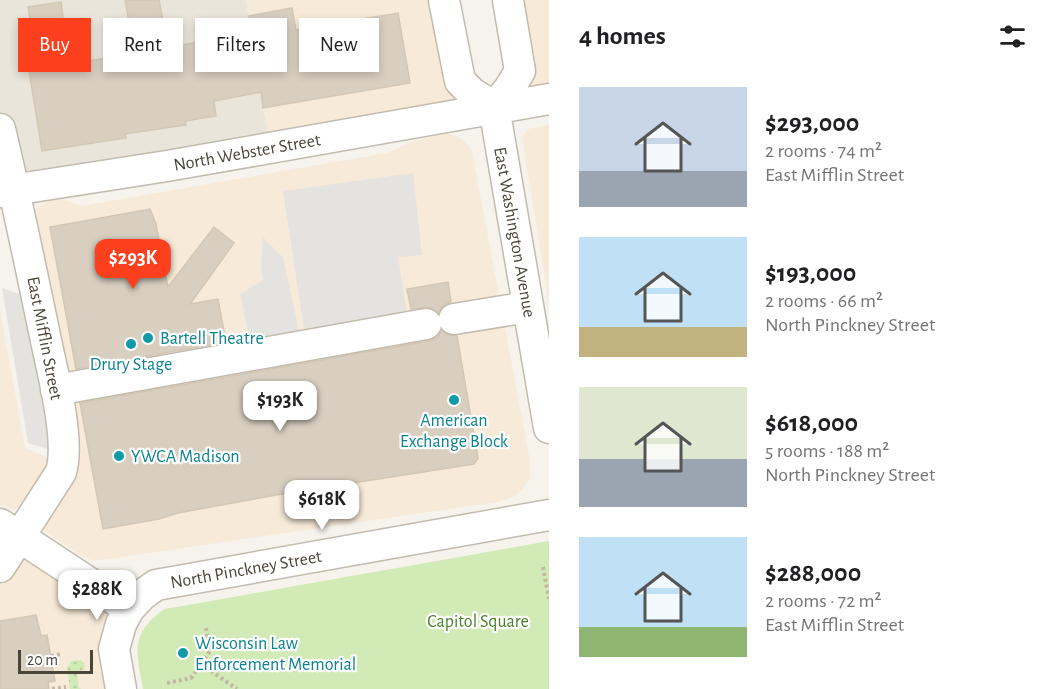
<!DOCTYPE html>
<meta charset="utf-8">
<style>
body{margin:0;font-family:"Alegreya Sans",sans-serif;background:#f2f2f2;color:#202124;height:100vh;display:flex;flex-direction:column;font-size:22px;white-space:nowrap}
*{box-sizing:border-box;margin:0}
p{font-size:20px;color:#757577}
.icon{flex:none;width:33px;height:33px;fill:none;stroke:currentColor;stroke-width:2;stroke-linecap:round;stroke-linejoin:round}
.map{position:relative;flex:1;overflow:hidden}
.panel{display:flex;flex-direction:column;background:#fff;width:510px}
.panel>*{flex:none}
.guide{position:absolute;left:18px;top:18px;width:441px;height:54px;display:flex;gap:12px}
.scale{position:absolute;left:18px;bottom:15px;width:75px;box-sizing:border-box;padding-left:6px;border:3px solid #4b4439;border-top:0;font-size:16px;line-height:21px;white-space:nowrap;color:#4b4439;-webkit-text-stroke:4px #fff;paint-order:stroke}
.price{position:absolute;translate:-50% -51px;padding:0 14px;border-radius:12px;background:#fff;color:#222;font-size:20px;line-height:39px;filter:drop-shadow(0 2px 3px #0008)}
.price::after{content:'';position:absolute;left:50%;top:36px;width:18px;height:14px;margin-left:-9px;background:inherit;clip-path:polygon(0 0,100% 0,50% 100%)}
.price.selected{background:#fc3f1d;color:#fff}
ul{padding:0;list-style:none}
li{display:flex;align-items:center;gap:18px;height:150px;padding:0 30px}
li span{display:grid;place-items:center;flex:none;width:168px;height:120px;border-radius:0px;color:#555}
li>.icon{margin-inline-start:auto}
span .icon{width:72px;height:72px;fill:#fffc;stroke-width:1}
li b{font-size:26px}
h2{display:flex;justify-content:space-between;align-items:center;height:72px;padding:0 30px;font-size:26px}
.pill{padding:0 21px;border-radius:0px;background:#fff;box-shadow:0 3px 9px #0003;font-size:21px;line-height:54px}
.pill.selected{background:#fc3f1d;color:#fff}
main{display:flex;flex:1;min-height:0}
.map>svg:first-child{display:block}
.residential{fill:#eae5da}
.commercial{fill:#f7ead8}
.grass{fill:url(#grass-dots)}
.park{fill:#d2eab5}
.parking{fill:#e5e3e0}
.building{fill:#d8cfc1;stroke:#d3c7b4;stroke-width:1.5}
.lines{fill:none;stroke-linecap:round;stroke-linejoin:round}
.minor-casing{stroke:#c2bbae;stroke-width:33}
.path{stroke:#c4b79f;stroke-width:4;stroke-dasharray:3 3;stroke-linecap:butt}
.minor{stroke:#fff;stroke-width:30}
.culture-dot{fill:#0f9aa8;stroke:#fff;stroke-width:2}
.labels{text-anchor:middle;stroke-width:4.5;stroke-linejoin:round;paint-order:stroke}
.street-label{font-size:18px;fill:#4b4439;stroke:#fff}
.culture-label{font-size:18px;fill:#0d838f;stroke:#fff;text-anchor:start}
.park-label{font-size:18px;fill:#4a7f2a;stroke:#fff}
</style>
<main>
<div class="map">
<svg width="549" height="689" viewBox="0 0 549 689">
<defs>
<pattern id="grass-dots" width="8" height="8" patternUnits="userSpaceOnUse" patternTransform="scale(1.5)"><rect width="8" height="8" fill="#d2eab5"/><path d="M2 2h.1M6 6h.1" fill="none" stroke="#b6ca9c" stroke-width="1.8" stroke-linecap="round"/></pattern>
</defs>
<rect width="100%" height="100%" fill="#f6f3ec"/>
<path class="residential" d="M0,0H246L263,108L272,148L14,190L0,123Z"/>
<path class="commercial" d="M246,0H444L472,93L509,89L508,0H549V99L272,148L263,108Z
M549,125V304L522,137L528,129Z
M445,134L457,136L465,142L472,151L474,162L529,456L530,478L522,490L514,497L497,502L101,560H92L83,557L45,531L41,525L56,500L33,214L35,210L43,204L53,200H63L82,206L387,153L413,141Z
M0,309L25,448L44,456L49,462V466L24,503L15,510L0,505Z
M0,524L129,609L121,689H0Z"/>
<path class="grass" d="M81,660L82,662H84L85,669L82,670V672L77,673L79,687L81,689H70L67,666L70,665V661Z"/>
<path class="park" d="M549,541V689H143C136,652 130,632 165,609Z"/>
<path class="parking" d="M413,173L422,255L398,257L407,313L304,329L283,191Z
M263,237L283,257L300,336L251,344L240,294L263,280L261,266Z
M2,288L22,295L51,450L28,443Z"/>
<path class="building" d="M125,0H159L168,47L213,40L212,27L249,21V16L292,8L296,30L398,13L410,83L263,108L261,92L214,101L216,116L185,121L186,125L125,134L126,138L42,151L21,21L30,20L28,7L61,2L64,24L72,23L77,63L135,53Z
M150,209L156,224L168,287L214,227L234,243L190,304L218,299L226,342L76,369L50,227Z
M448,282L451,302L444,305L438,312L431,308L411,309L407,289Z
M442,331L448,335L457,336L478,458L474,464L276,495L178,513L159,519L103,529L80,403L429,341L437,338Z
M36,615L41,636L47,635L55,681L48,682L49,689H0V621Z"/>
<g class="lines">
<defs>
<path id="minor" d="M444,0L460,81L472,93L494,107
M508,0L520,71L509,89L494,107L549,428
M0,129C16,196 30,264 44,331C51,367 71,439 61,472L0,567
M0,192L167,166L549,99
M454,319L528,307
M56,390L426,324
M0,524L129,609
M121,689L114,649L121,624L129,609L142,595L156,585L549,515"/>
</defs>
<use href="#minor" class="minor-casing"/>
<path class="path" d="M543,567L549,599
M51,656L61,654
M201,664L237,689
M167,683L191,678L210,651L206,628
M52,689L66,687"/>
<use href="#minor" class="minor"/>
</g>
<g class="culture-dot">
<circle cx="148" cy="338" r="6"/>
<circle cx="131" cy="344" r="6"/>
<circle cx="454" cy="400" r="6"/>
<circle cx="119" cy="456" r="6"/>
<circle cx="183" cy="653" r="6"/>
</g>
<g class="labels">
<g class="street-label">
<text transform="translate(247 152) rotate(-10)" y="6">North Webster Street</text>
<text transform="translate(515 232) rotate(80)" y="6">East Washington Avenue</text>
<text transform="translate(45 338) rotate(79)" y="6">East Mifflin Street</text>
<text transform="translate(246 569) rotate(-10)" y="6">North Pinckney Street</text>
</g>
<g class="culture-label">
<text x="160" y="344">Bartell Theatre</text>
<text x="131" y="370" text-anchor="middle">Drury Stage</text>
<text x="454" y="426" text-anchor="middle">American<tspan x="454" dy="21">Exchange Block</tspan></text>
<text x="131" y="462">YWCA Madison</text>
<text x="195" y="649">Wisconsin Law<tspan x="195" dy="21">Enforcement Memorial</tspan></text>
</g>
<g class="park-label">
<text x="478" y="627">Capitol Square</text>
</g>
</g>
</svg>
<div class="scale">20 m</div>
<b class="price selected" style="left:133px;top:290px">$293K</b>
<b class="price" style="left:280px;top:432px">$193K</b>
<b class="price" style="left:322px;top:531px">$618K</b>
<b class="price" style="left:97px;top:621px">$288K</b>
<div class="guide">
<a class="pill selected">Buy</a>
<a class="pill">Rent</a>
<a class="pill">Filters</a>
<a class="pill">New</a>
</div>
</div>
<section class="panel">
<h2>4 homes<svg class="icon" aria-label="filters" viewBox="0 0 24 24"><path d="M4 7h16M4 17h16"/><circle cx="9" cy="7" r="2"/><circle cx="15" cy="17" r="2"/></svg></h2>
<ul>
<li><span style="background:linear-gradient(#c9d6e8 70%,#9aa5b1 0)"><svg class="icon" aria-label="home" viewBox="0 0 24 24"><path d="M3 11l9-7 9 7M6 9v11h12V9"/></svg></span><div><b>$293,000</b><p>2 rooms · 74 m²</p><p>East Mifflin Street</p></div></li>
<li><span style="background:linear-gradient(#bfe0f5 75%,#c2b280 0)"><svg class="icon" aria-label="home" viewBox="0 0 24 24"><path d="M3 11l9-7 9 7M6 9v11h12V9"/></svg></span><div><b>$193,000</b><p>2 rooms · 66 m²</p><p>North Pinckney Street</p></div></li>
<li><span style="background:linear-gradient(#dfe7d0 60%,#9aa5b1 0)"><svg class="icon" aria-label="home" viewBox="0 0 24 24"><path d="M3 11l9-7 9 7M6 9v11h12V9"/></svg></span><div><b>$618,000</b><p>5 rooms · 188 m²</p><p>North Pinckney Street</p></div></li>
<li><span style="background:linear-gradient(#bfe0f5 75%,#8fb573 0)"><svg class="icon" aria-label="home" viewBox="0 0 24 24"><path d="M3 11l9-7 9 7M6 9v11h12V9"/></svg></span><div><b>$288,000</b><p>2 rooms · 72 m²</p><p>East Mifflin Street</p></div></li>
</ul>
</section>
</main>
